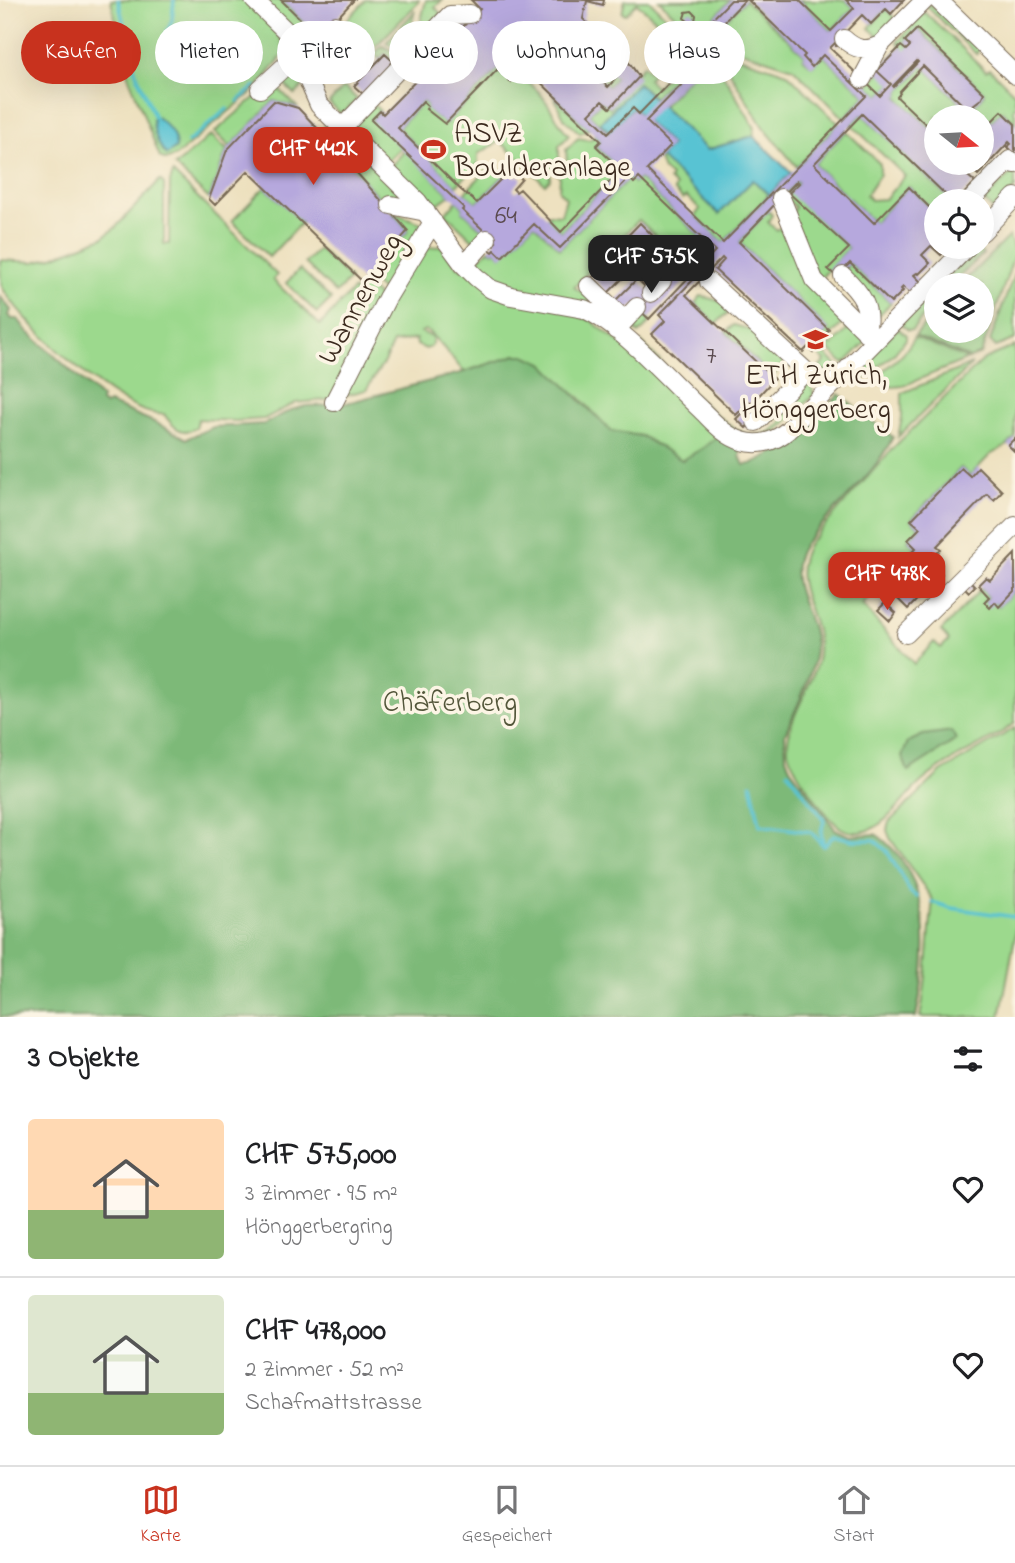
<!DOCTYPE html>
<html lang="de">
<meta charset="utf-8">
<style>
body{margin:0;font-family:"Indie Flower",sans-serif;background:#f6f6f6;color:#202124;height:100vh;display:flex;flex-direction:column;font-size:26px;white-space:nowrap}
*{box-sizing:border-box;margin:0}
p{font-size:23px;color:#757577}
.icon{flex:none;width:38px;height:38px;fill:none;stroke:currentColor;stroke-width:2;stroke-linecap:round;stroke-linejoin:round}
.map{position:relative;height:1017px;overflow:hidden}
.side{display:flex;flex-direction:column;background:#fff;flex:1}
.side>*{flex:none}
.hud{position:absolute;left:21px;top:21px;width:973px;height:63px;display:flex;gap:14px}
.needle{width:46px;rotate:108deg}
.fabs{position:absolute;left:924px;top:105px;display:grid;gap:14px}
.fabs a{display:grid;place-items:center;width:70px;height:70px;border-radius:50%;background:#fff;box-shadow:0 7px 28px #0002;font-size:35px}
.price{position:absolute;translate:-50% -60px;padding:0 16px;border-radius:14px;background:#c8321e;color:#fff;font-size:23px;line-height:46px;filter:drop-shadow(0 2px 4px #0008)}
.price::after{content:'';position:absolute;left:50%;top:42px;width:21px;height:16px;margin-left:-10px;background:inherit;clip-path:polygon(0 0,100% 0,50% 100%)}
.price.active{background:#222;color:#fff}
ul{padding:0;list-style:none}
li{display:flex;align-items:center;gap:21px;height:175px;padding:0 28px}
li+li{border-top:2px solid #e0e0e0}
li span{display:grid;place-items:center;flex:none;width:196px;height:140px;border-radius:7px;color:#555}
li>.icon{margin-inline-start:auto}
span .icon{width:84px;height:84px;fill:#fffc;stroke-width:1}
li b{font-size:30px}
h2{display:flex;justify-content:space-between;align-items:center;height:84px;padding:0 28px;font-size:30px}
.chip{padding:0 24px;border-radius:32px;background:#fff;box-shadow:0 7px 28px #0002;font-size:24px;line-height:63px}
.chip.active{background:#c8321e;color:#fff}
.tabs{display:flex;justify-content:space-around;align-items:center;height:98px;border-top:2px solid #e0e0e0;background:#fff;font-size:19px;color:#757577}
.tabs a{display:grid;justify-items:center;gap:4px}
.tabs .active{color:#c8321e}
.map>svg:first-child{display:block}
.green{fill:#9cd98d;stroke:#6c8256;stroke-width:2}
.forest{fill:#7db978;stroke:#5c724b;stroke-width:2}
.water{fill:#58c3d3;stroke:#4a7678;stroke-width:2}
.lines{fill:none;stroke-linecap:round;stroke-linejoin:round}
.stream{stroke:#58c3d3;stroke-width:3.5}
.building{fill:#b6a8dd;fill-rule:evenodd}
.minor-casing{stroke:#796a56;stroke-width:20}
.minor{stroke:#fff;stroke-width:18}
.labels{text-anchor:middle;stroke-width:7;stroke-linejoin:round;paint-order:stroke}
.number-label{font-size:26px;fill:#5a4a4e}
.poi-label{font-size:30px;fill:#3b2a1e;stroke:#fcf5e5;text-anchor:start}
.street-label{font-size:30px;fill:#3b2a1e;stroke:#fcf5e5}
.park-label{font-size:30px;fill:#53563a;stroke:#fcf5e5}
</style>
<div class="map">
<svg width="1015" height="1017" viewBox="0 0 1015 1017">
<rect width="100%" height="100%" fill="#fcf5e5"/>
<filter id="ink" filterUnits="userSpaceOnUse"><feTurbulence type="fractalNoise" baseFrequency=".0143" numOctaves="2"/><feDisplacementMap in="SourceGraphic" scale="14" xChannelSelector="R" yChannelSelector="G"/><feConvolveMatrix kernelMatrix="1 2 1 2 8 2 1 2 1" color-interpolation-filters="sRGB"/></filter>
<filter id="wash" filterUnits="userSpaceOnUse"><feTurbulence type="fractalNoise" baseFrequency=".00686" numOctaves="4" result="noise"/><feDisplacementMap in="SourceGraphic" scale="28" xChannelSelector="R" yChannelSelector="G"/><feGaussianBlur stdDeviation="1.57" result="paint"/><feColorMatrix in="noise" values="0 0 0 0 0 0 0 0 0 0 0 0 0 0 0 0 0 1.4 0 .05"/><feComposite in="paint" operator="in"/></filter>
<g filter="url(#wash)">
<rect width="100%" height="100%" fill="#ede0be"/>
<path class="green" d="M111,0H249L278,30L285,52L258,87L176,156L166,160L160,157L126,70Z
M259,0H281L319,37L309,46Z
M366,0H419L417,4L371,51L343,24Z
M426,0H442L435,7L441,14L416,41Z
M625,0H649L700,51L654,98L639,84L600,123L610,132L608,133L589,114L602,101L610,108L643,65L652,74L648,79L656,87L688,54L676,43L677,39L637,3L626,14L622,13Z
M659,0H731L696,36Z
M745,0L805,55L803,58L812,66L823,55L866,96L844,118L793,68L738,50L718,28Z
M799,0H846L854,8L831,31Z
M930,4L980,49L976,54L926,6Z
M886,9L898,21L881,39L869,28Z
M415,11L404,51L386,43Z
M925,12L986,71L990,69L1015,94V107L1013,110L1015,113V123L1002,111L991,122L973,105L981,99L984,93L918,29L905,41L910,46L891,85L880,96L868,85L879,73L877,71L901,46L897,42Z
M451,24L462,34L432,65L420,55Z
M332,34L350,51L328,74L310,58Z
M382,46L403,55L396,65L385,54L379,59L374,54Z
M733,55L787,73L839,124L797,167L763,127L725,64Z
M595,57L616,78L608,87L586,66L588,59Z
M708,57L720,69L755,128L753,136L707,150L662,106Z
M923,66L975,117H936V134L897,97L900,94L899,92Z
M291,68L306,83L295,95L280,80Z
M498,69C518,74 536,85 547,103C555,115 559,125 569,135L559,146V160L550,169V179L545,184L500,141L478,154V164L456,186L398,128L423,101L428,106L427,109L445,124Z
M275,85L298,108L274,101L230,147L215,132L262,91Z
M344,87L357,99L342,115L329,103Z
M553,95L589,129L580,133L565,120Z
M373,104L380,111L372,119L401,147L385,163L356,135L359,132L353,125Z
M862,114L948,197L952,201H936V214L909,187L874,223L814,164L846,131L880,164V174L866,195L871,200L885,199L905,176L852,125Z
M328,123L407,199L388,208L320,131Z
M211,135L227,150L209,199L175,166Z
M595,135L601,141L596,146L621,170L561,232L547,219L549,214L561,215L566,198L559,191L560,177L557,174L567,163L566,150L578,138L590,140Z
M405,150L450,195L436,205H429L390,167Z
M661,157L719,214L753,180L769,195L723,243L695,216L700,209L686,196L683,199L674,190L676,187L669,180L671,177L663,170L659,160Z
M487,170L509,171L477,203L464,193Z
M1012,172L1015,175V188L993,210L984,201Z
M173,173L277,275L273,280L320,325L353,290L367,302L357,291L364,283L381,299L427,248L441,246L458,267L590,320L629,350L718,436L703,449L682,460L641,436L611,431L579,397L516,355L464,372C455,362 434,334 425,330L421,332L433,338L431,347L426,349L417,345L416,339L393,343L384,362L366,390L326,400L295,403L264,419L236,421L198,419L196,428C182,437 172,426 164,414C122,419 22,322 2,287C0,280 0,269 0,260L34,262L53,257L103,237L115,228L160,180L164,184V244H169L170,182Z
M629,178L634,183L639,178L715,251L694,273L639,220L574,287L605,307L614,320L498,286L472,266L489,249L493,252L495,250L502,256L534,224L560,248Z
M797,181L799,183L790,192L849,248L819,280L791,216L795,207L783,195Z
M265,187L302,222L269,257L232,221Z
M457,201L464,208L463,211L484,231L474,241L445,213Z
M768,211L772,215L768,222L776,230L784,226L847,319L823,344L819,340L829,330L739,242Z
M391,212L424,224L385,294L366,276L408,231Z
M1009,236L1015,253L981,354L970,358L915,336L936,310V331H982V285H960Z
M976,247L983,254L951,285H939Z
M319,249L350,279L336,293L305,263Z
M850,263L891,303L879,315L873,317L845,269Z
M300,269L331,299L317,313L286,283Z
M1015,272V339L996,347L990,341Z
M936,288V302L912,330H908L901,324Z
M701,296L723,302L731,310L716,324L695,303Z
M640,310L651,321L639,334L628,322Z
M850,322L866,342L844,364L826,347L829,344L832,346L848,329L846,327Z
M734,325L754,331L784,363L772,377L726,332Z
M898,328L906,335V339L894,354L863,380L852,374Z
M915,337L968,359L903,386L893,387L875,382L873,379L903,354Z
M641,342C662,362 723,429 747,434C758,437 770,433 777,426C789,417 787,398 800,384L811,385L814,395L775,433L760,438L746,437L733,431L716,418L639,344Z
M1015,346V438L1008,445L990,455L970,476L961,468L911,520L920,528L908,540L916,548L862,605L914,664L934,642L941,648L949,640L941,631L981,589L989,597L984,602H995L999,606L1015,590V723C984,747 946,758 917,786C904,799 884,827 866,831C857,833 849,833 841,828C827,819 790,766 788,750C785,719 815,686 818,654C822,612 783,584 810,542L894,447L984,359Z
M820,349L840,368L828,374L818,369L825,361L816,352Z
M972,364L898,437L902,418V393Z
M1015,728V937L1000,1017H920C928,978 928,939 933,900L890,838L887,830L889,822L941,772Z"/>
<path class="forest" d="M0,296L11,310L9,315L12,319H18L27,331L101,398V402L105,405L109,403L154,422L186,439L213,427L264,424L291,410L306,406L339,405L464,372L516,355H525L543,363L611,431L641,436L682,460L703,448L718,436L741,450L740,456L744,465L751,464L791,444L839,394L893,437C877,470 846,497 822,524C812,535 801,545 797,559C789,591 815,617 815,648C814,674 795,710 785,734L786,757L790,768L835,829L849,836L876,834C934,876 929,954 916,1017H0Z
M952,731L956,740L908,771L902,756L908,742L923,735Z"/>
<path class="water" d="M638,83L707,150L753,136L791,173L769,195L753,180L719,214L660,157L671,145L633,108L610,132L600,123Z
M157,117C169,127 175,133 176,148L167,155C158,146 153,132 153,119Z"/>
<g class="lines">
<path class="stream" d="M118,0L135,70L155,118
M165,38L172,20L174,0
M238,101L255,86
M188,142L227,109
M788,772L824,820L821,833L823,844
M751,783L760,825L811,832L823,845
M824,846L834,835L852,840H874L887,851L911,893L917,897
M932,902L951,908L1015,917"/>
</g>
<g id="blocks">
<path class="building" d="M281,0H354L319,37Z
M471,0H604L603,5L587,1L583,19L631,65L639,77L610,108L602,101L589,114L608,133L633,108L639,114L700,51L690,42L731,0H745L718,28L728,37L646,121L671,145L647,170L723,243L866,96L823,55L812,67L803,57L805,55L748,0H799L831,31L854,8L846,0H904L891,14L886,9L871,24L862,15L837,41L840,46H836V42L830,48L880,96L891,84L877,71L901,46L906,50L910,46L905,41L917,29L984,93L981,99L973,105L991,122L1002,111L1015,124V155L1007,147L1011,144L1009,142L978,175L974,171L968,176L975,182L960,198L963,201H952L862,114L814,164L874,223L909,187L936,214V247H949L941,255L931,246L922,255L930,263L919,274L917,273L914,275L921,282L910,293L903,287L901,289L903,291L891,303L850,263L837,277L828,269L849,248L789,193L799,183L797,181L739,242L829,330L819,340L821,343L813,352L808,347L803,352L715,270L724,260L722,258L686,295L774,379L751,404L760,413L746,428L736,419L751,404L749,402L736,415L652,334L665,321L659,315L697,276L694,273L715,251L639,178L634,183L629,178L560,248L534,224L502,257L495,250L493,252L489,249L496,242L462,210L464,208L371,120L380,111L383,114L462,34L459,31L480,9ZM595,57L616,78L608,87L586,66L588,59ZM917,61L918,62L894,87L893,86ZM923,66L975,117H982V123L993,134L982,146V163H936V134L897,97L900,93L899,92ZM525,67L601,141L596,146L621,170L561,232L520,189L516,192L513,189L522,179L518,175L516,177L509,171L477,203L461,190L398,128L423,101L428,106L426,109L445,124L498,69L511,82Z
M692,11L696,15L695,21L689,22L684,18L686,12Z
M385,54L395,63L364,95L354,86Z
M274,101L298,108L320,131L408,231L362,281L248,171L215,205L209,199L227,150Z
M640,223L652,235L625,262L624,265L630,271L608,293L593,277L614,256L618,259L620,256L614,250Z
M680,268L690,276L649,319L634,305L626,312L615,301L637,279L654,295Z
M1015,438V452L1008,445Z
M978,467L1002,491L994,500L987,494L937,546L941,549L929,561L942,574L908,609L882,583L916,548L908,540L920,528L911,520L961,468L970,476Z
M1015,554V590L999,607L995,602L990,608L984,602L989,597L978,585L986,577L990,580Z
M970,581L975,586L969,592L964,587Z
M885,603L896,613L890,621L878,610Z"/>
</g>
</g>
<g filter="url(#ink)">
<use href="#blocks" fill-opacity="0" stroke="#796a56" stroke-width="2"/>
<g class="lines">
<defs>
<path id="minor" d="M254,0L287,32L319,105L418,202L464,265L476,277L491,289L511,296L584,309C620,324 669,380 699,408C712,420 724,436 742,441C758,446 774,442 787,431L967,247
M938,0L1015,75
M844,39C856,50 866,52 880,45
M862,79L880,45L925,0
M260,89L297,55L309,52L335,25
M342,128L450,15L470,14
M781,198L814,280L875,341
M973,198L1010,160L1015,164
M391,205L426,212
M982,232L1015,197
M464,265L487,239
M843,276C861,293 872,307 866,333
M709,282L809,374
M589,286L620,316L623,322
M651,293L662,281
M616,330L637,307
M334,402L387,298L433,222
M756,422L801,376L809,374L816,376
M906,634L1015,526"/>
</defs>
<use href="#minor" class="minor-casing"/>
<use href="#minor" class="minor"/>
</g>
</g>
<defs>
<symbol id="stadium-bare" viewBox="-9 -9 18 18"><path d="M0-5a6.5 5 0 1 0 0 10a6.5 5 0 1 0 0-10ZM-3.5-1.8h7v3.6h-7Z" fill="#c8321e" stroke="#fcf5e5" stroke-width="2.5" paint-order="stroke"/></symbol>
<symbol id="university-bare" viewBox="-9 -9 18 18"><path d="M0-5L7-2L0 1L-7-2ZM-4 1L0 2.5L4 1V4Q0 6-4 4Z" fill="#c8321e" stroke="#fcf5e5" stroke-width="2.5" paint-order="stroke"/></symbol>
</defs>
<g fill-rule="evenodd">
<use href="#stadium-bare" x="416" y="132" width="35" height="35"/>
<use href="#university-bare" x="798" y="322" width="35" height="35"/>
</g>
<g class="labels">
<g class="number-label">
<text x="506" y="223">64</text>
<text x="711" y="363">7</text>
</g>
<g class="poi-label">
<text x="454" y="142">ASVZ<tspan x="454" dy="34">Boulderanlage</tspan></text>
<text x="816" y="384" text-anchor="middle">ETH Zürich,<tspan x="816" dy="34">Hönggerberg</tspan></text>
</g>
<g class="street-label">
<text transform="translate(359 298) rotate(-61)" y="10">Wannenweg</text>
</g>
<g class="park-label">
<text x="450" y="711">Chäferberg</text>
</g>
</g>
</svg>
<div class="fabs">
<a><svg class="needle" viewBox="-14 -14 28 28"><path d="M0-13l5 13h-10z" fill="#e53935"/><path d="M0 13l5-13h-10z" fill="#757577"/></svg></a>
<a><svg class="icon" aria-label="locate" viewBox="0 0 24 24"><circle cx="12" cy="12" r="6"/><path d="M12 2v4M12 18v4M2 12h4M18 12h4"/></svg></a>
<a><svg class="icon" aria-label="layers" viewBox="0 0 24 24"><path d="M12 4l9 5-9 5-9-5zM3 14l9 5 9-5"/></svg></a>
</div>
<b class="price" style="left:313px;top:187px">CHF 442K</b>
<b class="price active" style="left:651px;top:295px">CHF 575K</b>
<b class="price" style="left:887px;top:612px">CHF 478K</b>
<div class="hud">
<a class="chip active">Kaufen</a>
<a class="chip">Mieten</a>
<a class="chip">Filter</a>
<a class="chip">Neu</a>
<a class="chip">Wohnung</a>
<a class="chip">Haus</a>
</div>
</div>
<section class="side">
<h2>3 Objekte<svg class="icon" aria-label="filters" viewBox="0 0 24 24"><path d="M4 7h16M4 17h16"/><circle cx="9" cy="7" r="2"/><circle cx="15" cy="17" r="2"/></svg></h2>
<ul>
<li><span style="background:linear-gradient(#ffd9b3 65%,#8fb573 0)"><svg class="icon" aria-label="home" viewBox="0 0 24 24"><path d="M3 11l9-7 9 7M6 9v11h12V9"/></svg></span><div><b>CHF 575,000</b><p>3 Zimmer · 95 m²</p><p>Hönggerbergring</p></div><svg class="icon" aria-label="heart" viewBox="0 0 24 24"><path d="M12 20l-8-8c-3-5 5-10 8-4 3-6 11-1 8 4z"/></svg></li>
<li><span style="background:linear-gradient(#dfe7d0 70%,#8fb573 0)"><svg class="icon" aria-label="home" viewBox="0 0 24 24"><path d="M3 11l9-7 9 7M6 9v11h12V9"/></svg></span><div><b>CHF 478,000</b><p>2 Zimmer · 52 m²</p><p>Schafmattstrasse</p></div><svg class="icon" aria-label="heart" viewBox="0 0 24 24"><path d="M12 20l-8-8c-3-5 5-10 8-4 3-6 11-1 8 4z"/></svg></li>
</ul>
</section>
<nav class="tabs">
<a class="active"><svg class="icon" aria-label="map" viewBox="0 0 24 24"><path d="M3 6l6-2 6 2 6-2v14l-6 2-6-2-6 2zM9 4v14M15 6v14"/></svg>Karte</a>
<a><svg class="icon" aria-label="saved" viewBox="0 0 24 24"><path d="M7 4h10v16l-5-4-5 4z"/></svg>Gespeichert</a>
<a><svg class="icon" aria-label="home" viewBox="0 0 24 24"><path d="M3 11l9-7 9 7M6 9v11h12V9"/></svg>Start</a>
</nav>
